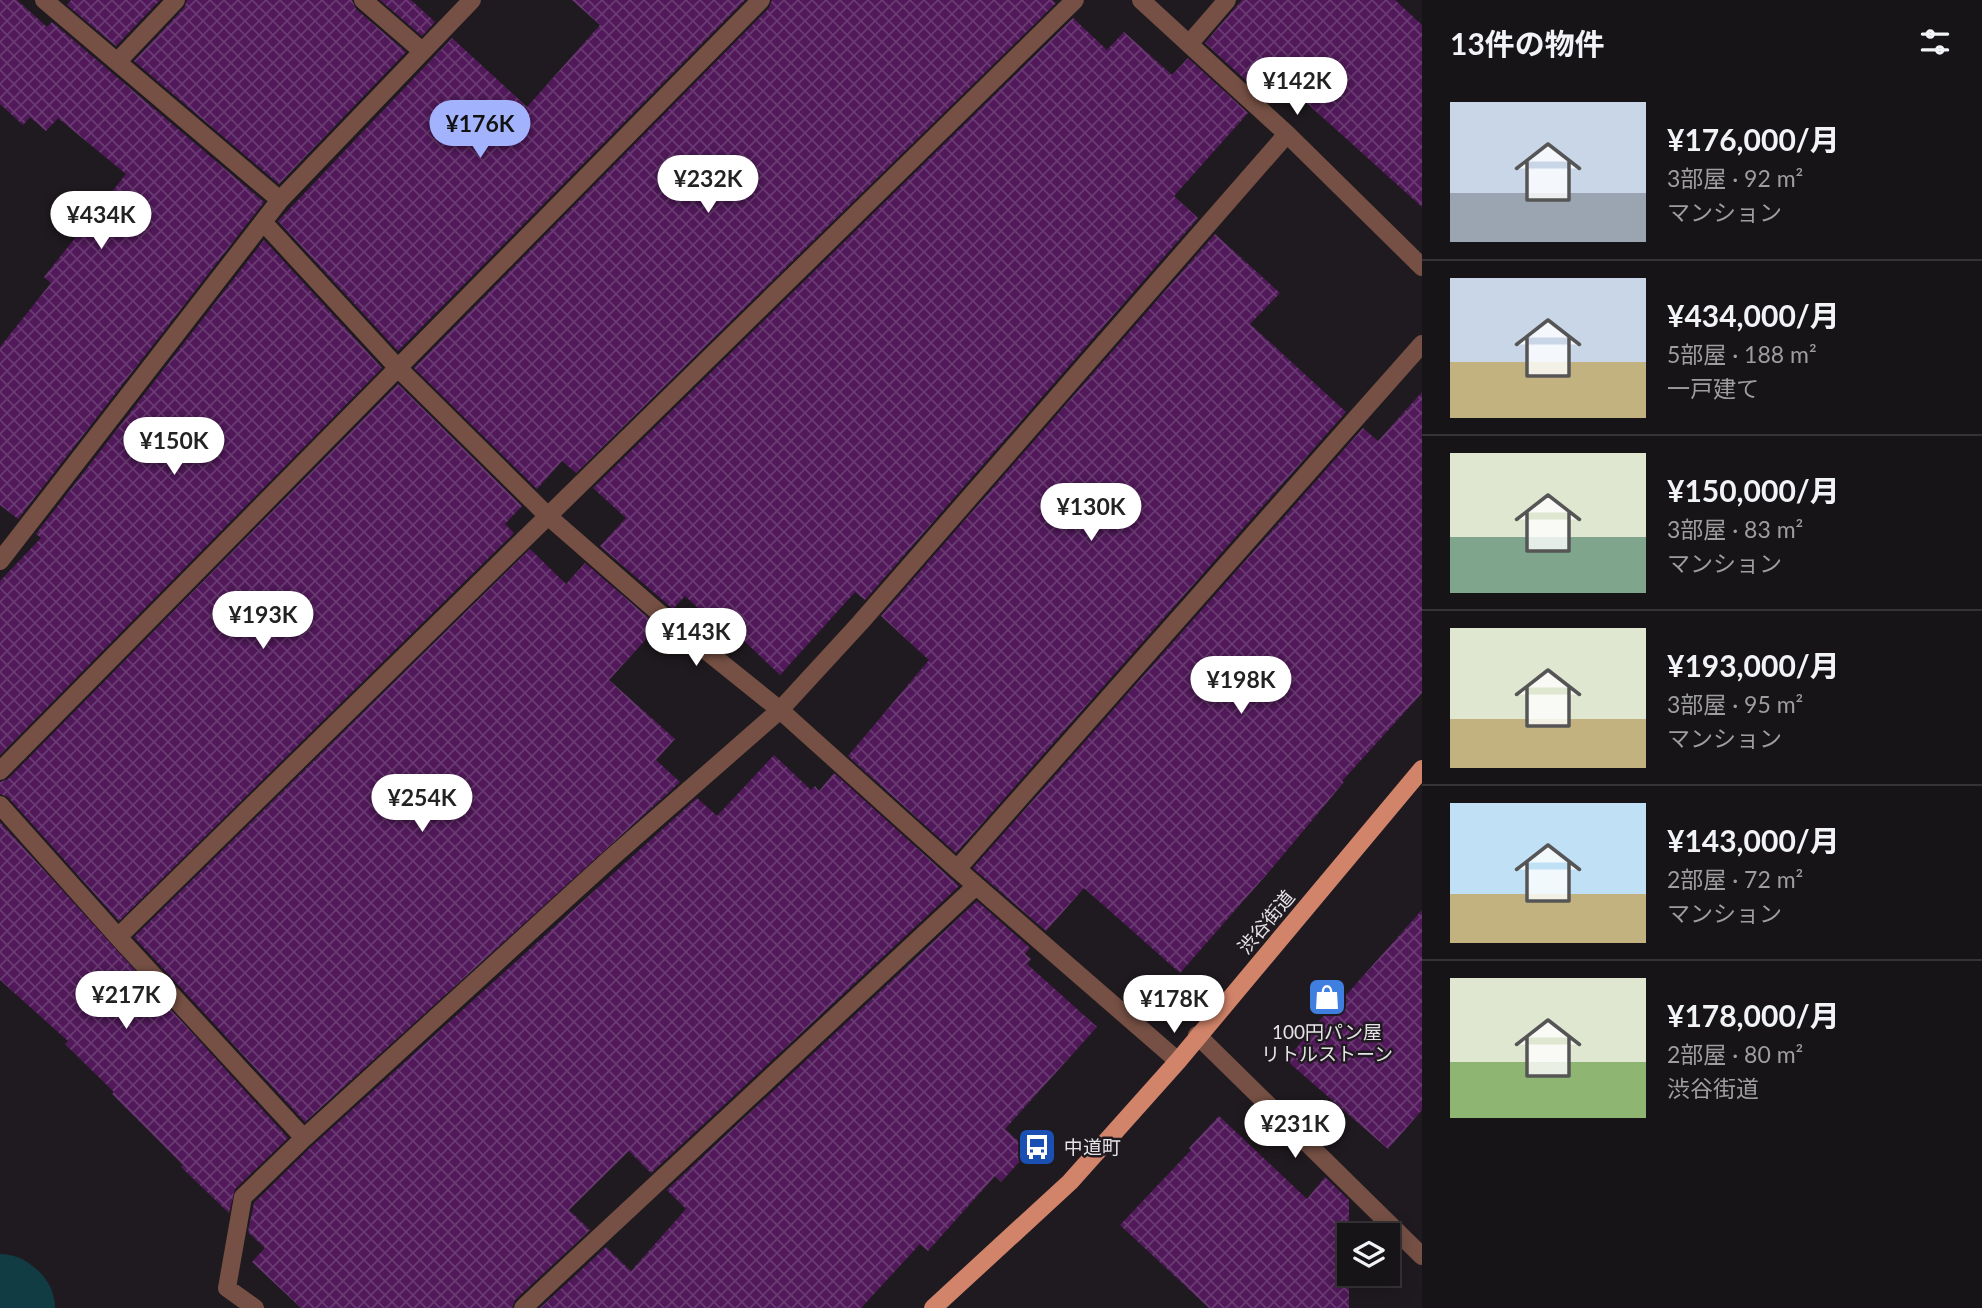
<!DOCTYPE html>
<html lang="ja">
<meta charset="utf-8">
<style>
body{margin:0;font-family:Lato,"Noto Sans JP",sans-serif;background:#242124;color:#f1f3f6;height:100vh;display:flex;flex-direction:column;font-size:26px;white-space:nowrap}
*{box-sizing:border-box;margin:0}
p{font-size:23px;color:#9e9ea1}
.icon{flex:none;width:38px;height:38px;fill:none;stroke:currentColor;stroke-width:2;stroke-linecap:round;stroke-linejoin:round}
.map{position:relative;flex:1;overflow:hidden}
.drawer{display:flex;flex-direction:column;background:#171417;width:560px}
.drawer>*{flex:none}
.fabs{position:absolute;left:1337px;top:1223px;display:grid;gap:14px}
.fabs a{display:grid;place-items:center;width:63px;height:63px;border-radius:0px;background:#171417;box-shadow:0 4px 18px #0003,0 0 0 2px #363336;font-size:35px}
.price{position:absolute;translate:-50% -60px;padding:0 16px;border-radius:24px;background:#fff;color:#222;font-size:23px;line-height:46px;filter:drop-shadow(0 2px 4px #0008)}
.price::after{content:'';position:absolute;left:50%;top:42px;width:21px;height:16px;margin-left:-10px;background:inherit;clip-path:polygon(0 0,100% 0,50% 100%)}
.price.selected{background:#a2b2fd;color:#111}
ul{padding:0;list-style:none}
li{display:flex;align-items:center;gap:21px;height:175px;padding:0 28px}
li+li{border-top:2px solid #363336}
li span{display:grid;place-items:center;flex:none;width:196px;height:140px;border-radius:0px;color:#555}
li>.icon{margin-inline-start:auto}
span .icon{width:84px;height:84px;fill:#fffc;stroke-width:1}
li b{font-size:30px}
h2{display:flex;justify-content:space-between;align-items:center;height:84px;padding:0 28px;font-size:30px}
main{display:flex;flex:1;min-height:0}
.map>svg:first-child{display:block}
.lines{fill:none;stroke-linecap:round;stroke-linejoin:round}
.river{stroke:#113c44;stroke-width:100}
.building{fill:url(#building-cross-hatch)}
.minor{stroke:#765044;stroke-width:18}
.major{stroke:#d2846a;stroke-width:18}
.labels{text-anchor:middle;stroke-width:5;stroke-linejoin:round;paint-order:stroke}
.street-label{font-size:19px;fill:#e6e3e7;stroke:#1f1a1f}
.poi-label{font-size:19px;fill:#e6e3e7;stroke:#1f1a1f}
</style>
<main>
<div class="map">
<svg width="1422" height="1308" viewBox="0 0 1422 1308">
<defs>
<pattern id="building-cross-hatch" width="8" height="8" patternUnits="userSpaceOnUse" patternTransform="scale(1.75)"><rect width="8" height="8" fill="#51195a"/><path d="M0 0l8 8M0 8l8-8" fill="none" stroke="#6a3a72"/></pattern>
</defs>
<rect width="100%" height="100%" fill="#1f1a1f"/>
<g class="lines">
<path class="river" d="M0,1304L5,1308"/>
</g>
<path class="building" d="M0,0H17L47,27L52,22L264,202L18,519L0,505V347L51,283L44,277L126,174L58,118L46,131L30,117L23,125L0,104Z
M71,0H160L116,46L67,5Z
M187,0H352L356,9L406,52L279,184L134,61L184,8Z
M380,0H411L435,22L422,36Z
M572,0H745L398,351L278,221L452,38L527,107L600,25Z
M772,0H1052L1056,3L576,473L562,461L537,489L414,368L769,8Z
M1242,0H1395L1422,25V207L1279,78L1263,96L1205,43Z
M1073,18L1107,50L1124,32L1172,75L1188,58L1248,113L1174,196L1198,218L865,600L855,592L780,675L739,636L734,641L685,596L673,609L600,546L626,518L593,488Z
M1215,234L1280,293L1250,324L1346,412L956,853L848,756L929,660L881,616Z
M264,240L382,368L0,755V581L41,538L36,534Z
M398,384L522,506L505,524L514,533L119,921L8,797L0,794V782L8,779Z
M1422,392V693L1342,781L1344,782L1273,867L1180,973L1084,888L1046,931L973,868L1363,428L1378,441Z
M530,549L566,584L585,563L658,626L609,680L675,739L656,760L680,782L305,1122L134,937Z
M774,755L811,790L815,786L819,791L834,773L959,886L651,1173L629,1151L569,1210L590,1230L515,1300L512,1308H301L252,1262L265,1248L248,1232L254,1203L312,1146L697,798L717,816Z
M0,822L288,1138L235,1189L229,1213L181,1167L183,1165L112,1094L114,1092L65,1044L68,1041L0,980Z
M977,901L1030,948L1025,954L1031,959L1027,964L1097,1027L1005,1129L1029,1151L1001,1182L995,1176L928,1251L920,1244L861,1308H540L606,1247L631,1271L686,1209L667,1190Z
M1422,910V1110L1388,1149L1286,1060L1344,992L1347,994Z
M1219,1116L1307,1199L1325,1177L1349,1200V1308H1209L1120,1225L1191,1150L1189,1148Z"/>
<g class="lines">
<path class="minor" d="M44,0L280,200
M363,0L422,51
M1141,0L1287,134L1422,267
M1189,44L1227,0
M117,62L176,0
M264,223L397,367L549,517L658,612L780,710L957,869L1178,1061
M0,561L280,200L472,0
M0,771L761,0
M0,805L118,937L304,1138
M957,869L1422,344
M118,937L1075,0
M1197,1035L1422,1256
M255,1308L227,1288L243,1197L304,1138L611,858L780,710L860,623L1287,134
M523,1308L976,886"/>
<path class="major" d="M933,1308L1070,1182L1178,1061L1422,769"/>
</g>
<defs>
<symbol id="shop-square" viewBox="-11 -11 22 22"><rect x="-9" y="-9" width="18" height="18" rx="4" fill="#3f7fe0" stroke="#1f1a1f"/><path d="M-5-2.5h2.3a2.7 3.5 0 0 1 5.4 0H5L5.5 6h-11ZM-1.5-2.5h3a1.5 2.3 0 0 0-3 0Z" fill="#fff"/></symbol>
<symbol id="bus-square" viewBox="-11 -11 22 22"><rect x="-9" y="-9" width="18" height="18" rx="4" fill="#1a4fb4" stroke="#1f1a1f"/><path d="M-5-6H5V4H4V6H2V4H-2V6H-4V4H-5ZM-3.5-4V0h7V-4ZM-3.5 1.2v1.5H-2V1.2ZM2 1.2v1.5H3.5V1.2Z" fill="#fff"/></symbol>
</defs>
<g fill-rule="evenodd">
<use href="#shop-square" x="1305" y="975" width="44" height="44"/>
<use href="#bus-square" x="1015" y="1125" width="44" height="44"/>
</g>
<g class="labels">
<g class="street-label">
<text transform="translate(1266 922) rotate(-50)" y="7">渋谷街道</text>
</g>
<g class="poi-label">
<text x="1327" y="1039">100円パン屋<tspan x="1327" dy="22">リトルストーン</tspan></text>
<text x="1064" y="1154" text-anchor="start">中道町</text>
</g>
</g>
</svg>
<div class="fabs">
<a><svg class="icon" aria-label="layers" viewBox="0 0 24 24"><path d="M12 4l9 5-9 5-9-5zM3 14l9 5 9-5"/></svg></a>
</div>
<b class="price" style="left:1297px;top:117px">¥142K</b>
<b class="price selected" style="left:480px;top:160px">¥176K</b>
<b class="price" style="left:708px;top:215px">¥232K</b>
<b class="price" style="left:101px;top:251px">¥434K</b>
<b class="price" style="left:174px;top:477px">¥150K</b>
<b class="price" style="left:1091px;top:543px">¥130K</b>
<b class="price" style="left:263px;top:651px">¥193K</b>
<b class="price" style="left:696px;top:668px">¥143K</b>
<b class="price" style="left:1241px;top:716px">¥198K</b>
<b class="price" style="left:422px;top:834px">¥254K</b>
<b class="price" style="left:126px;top:1031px">¥217K</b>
<b class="price" style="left:1174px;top:1035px">¥178K</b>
<b class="price" style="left:1295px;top:1160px">¥231K</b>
</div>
<section class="drawer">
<h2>13件の物件<svg class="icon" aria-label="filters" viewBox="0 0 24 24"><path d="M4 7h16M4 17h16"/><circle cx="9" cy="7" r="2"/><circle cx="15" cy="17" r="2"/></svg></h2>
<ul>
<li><span style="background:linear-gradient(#c9d6e8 65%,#9aa5b1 0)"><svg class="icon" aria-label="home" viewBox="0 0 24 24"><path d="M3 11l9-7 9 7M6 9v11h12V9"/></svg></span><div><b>¥176,000/月</b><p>3部屋 · 92 m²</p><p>マンション</p></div></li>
<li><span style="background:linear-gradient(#c9d6e8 60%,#c2b280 0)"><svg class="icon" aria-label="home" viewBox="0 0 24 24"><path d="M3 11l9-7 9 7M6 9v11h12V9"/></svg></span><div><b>¥434,000/月</b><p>5部屋 · 188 m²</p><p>一戸建て</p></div></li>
<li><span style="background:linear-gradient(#dfe7d0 60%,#7fa58c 0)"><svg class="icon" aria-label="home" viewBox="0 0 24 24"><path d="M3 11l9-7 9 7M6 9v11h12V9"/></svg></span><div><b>¥150,000/月</b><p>3部屋 · 83 m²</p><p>マンション</p></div></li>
<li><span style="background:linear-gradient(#dfe7d0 65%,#c2b280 0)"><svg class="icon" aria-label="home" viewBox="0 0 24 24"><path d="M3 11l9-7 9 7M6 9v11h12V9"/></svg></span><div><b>¥193,000/月</b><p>3部屋 · 95 m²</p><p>マンション</p></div></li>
<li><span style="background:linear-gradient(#bfe0f5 65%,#c2b280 0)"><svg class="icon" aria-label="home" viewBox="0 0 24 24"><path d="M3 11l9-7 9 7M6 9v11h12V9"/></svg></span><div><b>¥143,000/月</b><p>2部屋 · 72 m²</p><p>マンション</p></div></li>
<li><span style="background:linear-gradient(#dfe7d0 60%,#8fb573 0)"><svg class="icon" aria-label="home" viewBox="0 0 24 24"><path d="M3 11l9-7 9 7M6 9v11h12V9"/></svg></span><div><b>¥178,000/月</b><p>2部屋 · 80 m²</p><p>渋谷街道</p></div></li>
</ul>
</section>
</main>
